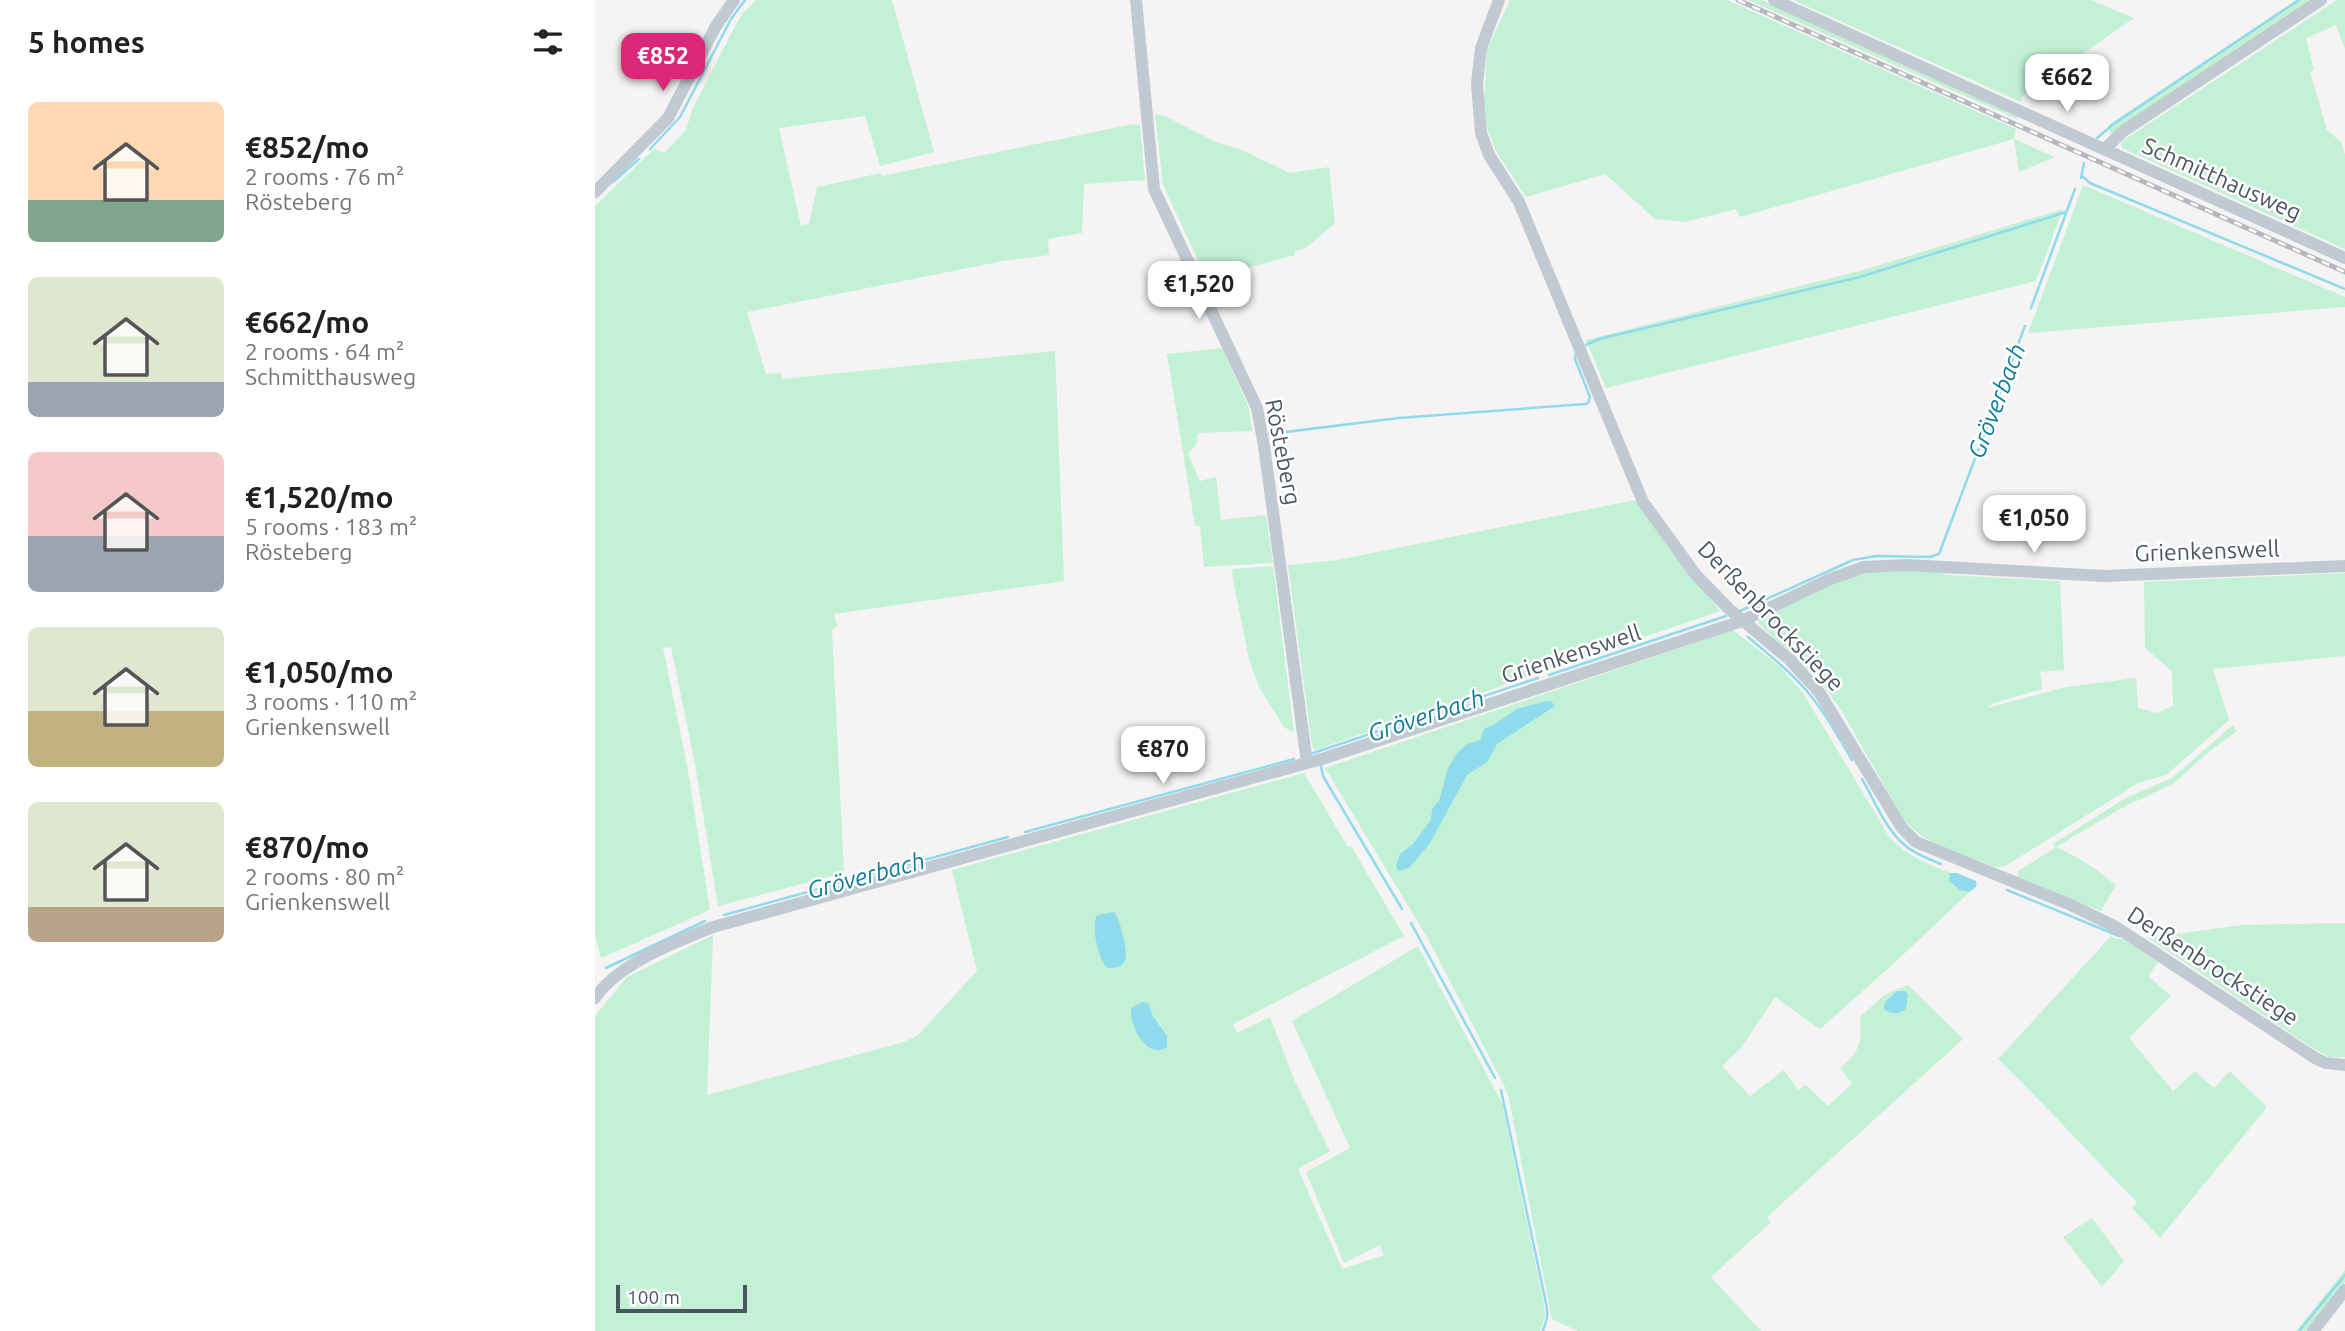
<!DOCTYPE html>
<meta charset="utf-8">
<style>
body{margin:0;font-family:Ubuntu,sans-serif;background:#f2f2f2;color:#202124;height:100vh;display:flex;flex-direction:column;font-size:26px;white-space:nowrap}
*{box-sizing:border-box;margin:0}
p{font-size:23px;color:#757577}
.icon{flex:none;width:38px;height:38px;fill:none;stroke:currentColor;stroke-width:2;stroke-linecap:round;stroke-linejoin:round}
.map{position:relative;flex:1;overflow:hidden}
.panel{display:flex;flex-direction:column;background:#fff;width:595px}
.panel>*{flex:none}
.scale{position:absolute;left:21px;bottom:18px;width:131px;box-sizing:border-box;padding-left:7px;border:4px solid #4a5661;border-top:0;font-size:19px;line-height:24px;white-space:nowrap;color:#4a5661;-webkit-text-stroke:5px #fff;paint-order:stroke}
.price{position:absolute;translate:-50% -60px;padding:0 16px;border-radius:14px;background:#fff;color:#222;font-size:23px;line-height:46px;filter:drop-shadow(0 2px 4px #0008)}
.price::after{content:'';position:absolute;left:50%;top:42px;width:21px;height:16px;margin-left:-10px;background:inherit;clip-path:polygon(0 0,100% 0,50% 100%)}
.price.on{background:#db2777;color:#fff}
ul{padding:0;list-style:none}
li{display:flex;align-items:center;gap:21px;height:175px;padding:0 28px}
li span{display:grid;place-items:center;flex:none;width:196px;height:140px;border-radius:10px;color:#555}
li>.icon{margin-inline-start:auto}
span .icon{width:84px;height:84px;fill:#fffc;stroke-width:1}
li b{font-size:30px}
h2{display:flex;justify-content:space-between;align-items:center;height:84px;padding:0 28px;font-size:30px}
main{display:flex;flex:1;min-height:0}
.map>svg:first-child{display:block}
.green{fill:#c3f1d5}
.water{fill:#90daee}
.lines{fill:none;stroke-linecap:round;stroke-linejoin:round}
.stream{stroke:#90daee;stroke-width:2.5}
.minor{stroke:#c1cad2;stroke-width:12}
.rail-casing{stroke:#b5b8bd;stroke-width:5}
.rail{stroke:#fff;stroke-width:2.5;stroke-dasharray:8;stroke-linecap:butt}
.labels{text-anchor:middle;stroke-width:5;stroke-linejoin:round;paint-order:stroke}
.street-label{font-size:23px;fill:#4a5661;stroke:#fff}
.water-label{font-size:24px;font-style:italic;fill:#0c7c9b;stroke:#fff}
</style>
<main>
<section class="panel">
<h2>5 homes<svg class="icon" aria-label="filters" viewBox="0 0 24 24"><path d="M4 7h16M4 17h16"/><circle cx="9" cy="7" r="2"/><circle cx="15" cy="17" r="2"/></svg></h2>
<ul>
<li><span style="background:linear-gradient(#ffd9b3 70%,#7fa58c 0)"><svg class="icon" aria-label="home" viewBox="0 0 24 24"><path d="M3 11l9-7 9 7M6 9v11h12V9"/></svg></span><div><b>€852/mo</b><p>2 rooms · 76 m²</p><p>Rösteberg</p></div></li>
<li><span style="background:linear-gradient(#dfe7d0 75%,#9aa5b1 0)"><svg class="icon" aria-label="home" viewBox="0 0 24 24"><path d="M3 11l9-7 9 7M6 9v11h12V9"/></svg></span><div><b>€662/mo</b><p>2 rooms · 64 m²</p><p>Schmitthausweg</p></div></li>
<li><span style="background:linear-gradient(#f6c9c9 60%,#9aa5b1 0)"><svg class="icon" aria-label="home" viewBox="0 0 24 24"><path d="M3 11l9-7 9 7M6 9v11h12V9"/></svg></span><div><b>€1,520/mo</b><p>5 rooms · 183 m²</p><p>Rösteberg</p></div></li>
<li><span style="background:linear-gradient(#dfe7d0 60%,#c2b280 0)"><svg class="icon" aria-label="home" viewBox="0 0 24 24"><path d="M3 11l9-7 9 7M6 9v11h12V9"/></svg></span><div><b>€1,050/mo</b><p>3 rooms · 110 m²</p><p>Grienkenswell</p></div></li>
<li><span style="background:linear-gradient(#dfe7d0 75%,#b9a48a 0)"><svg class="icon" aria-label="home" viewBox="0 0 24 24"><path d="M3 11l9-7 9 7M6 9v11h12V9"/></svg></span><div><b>€870/mo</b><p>2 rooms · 80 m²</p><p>Grienkenswell</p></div></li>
</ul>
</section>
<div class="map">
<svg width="1750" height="1331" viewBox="0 0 1750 1331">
<rect width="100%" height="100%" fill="#f5f3f3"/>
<path class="green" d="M161,0H297L339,152L285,166L270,116L184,128L206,226L214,224L222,187L286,173L287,176L538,124L545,126L550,180L489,184L487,233L453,239L454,255L408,261L152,312L171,374L186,373L187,379L460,351L469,581L239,614L242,626L237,630L249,873L123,906L100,764L76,647L68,648L92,765L115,910L6,958L0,935V206L59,149L69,153L91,130L97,110L141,24L148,13Z
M915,0H1132L1421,129L1419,139L1460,157L1424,172L1419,139L1145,217L1141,209L1090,222L1060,219L1010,174L931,197L901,151L892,128L889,103L892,50Z
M1153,0H1167L1423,116L1422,119Z
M1198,0H1496L1539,18L1427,96L1426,102Z
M1701,0H1719L1517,133L1514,132L1513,125Z
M1742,0H1750V49L1741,25L1711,38L1719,70L1715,72L1732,130L1746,142L1750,155V249L1527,148L1526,142Z
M560,114L572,117L619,141L647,150L695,173L734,167L740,223L711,248L699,251L700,255L634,273H609L568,185Z
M1488,185L1750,297V307L1433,333Z
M1468,209L1441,281L1011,388L991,340L1268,270Z
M627,348L654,408L657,431L603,433L602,443L593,454L605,481L621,477L626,520L671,515L678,563L609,567L605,526H600L572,354Z
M1040,500L1125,611L720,750L717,745L693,565L743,560Z
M678,566L699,733L689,727L664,687L654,659L639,585L637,569Z
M1272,570H1337L1352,575L1465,581L1469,670L1445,672L1447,689L1399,703L1393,708L1471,687L1541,678L1543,708L1562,713L1578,706L1577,671L1550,648L1549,582L1750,573V656L1618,669L1634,720L1571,775L1543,783L1410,866L1401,867C1367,854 1329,846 1306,816L1248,713L1225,681L1163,623L1166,617L1248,578Z
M1138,630L1185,667L1208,693L1295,838C1319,863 1352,871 1384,883L1295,967L1225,1029L1180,997L1146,1048L1127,1066L1155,1096L1189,1070L1203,1090L1211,1085L1233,1106L1257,1084L1245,1068C1265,1052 1267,1042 1265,1017L1289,995L1313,985L1368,1039L1172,1217L1176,1222L1116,1277L1166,1331H983L957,1319L914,1099L909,1085L832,937L730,768Z
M1638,725L1642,731L1616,750L1579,783L1525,809L1461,847C1483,856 1502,870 1521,885L1506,911L1423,877V871L1460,848L1458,844L1529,799L1577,778Z
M709,773L753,847L756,846L809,936L638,1024L642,1033L675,1017L698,1077L735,1151L703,1169L747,1269L789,1255L785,1245L749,1263L711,1172L755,1148L697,1021L823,946L907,1103L949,1305L950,1317L945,1331H0V1016L32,977L118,935L112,1095L309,1042L323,1035L382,971L357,870Z
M1750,923V1057H1734L1716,1047L1553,938L1646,925Z
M1516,936L1520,939H1528L1563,962L1553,976L1576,996L1534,1038L1578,1091L1600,1071L1619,1088L1635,1071L1672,1107L1565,1238L1537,1208L1542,1202C1495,1155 1451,1105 1403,1059Z
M1497,1218L1529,1261L1507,1287L1468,1237Z
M1750,1270V1282L1711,1331H1701Z"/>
<path class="water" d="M951,701H956L960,706L902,744L892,762L872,775L835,843L814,868L803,871L801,865L805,854L818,844L836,820L837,809L844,801L853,768L862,753L872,744L885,740L889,729L900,724L922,709Z
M1355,873H1362L1381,881V887L1374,892L1365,890L1354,881Z
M519,912C525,919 526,930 529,940C532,956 534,969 513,968C503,960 496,926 502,915Z
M1302,991H1309L1313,994L1311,1008C1305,1014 1296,1015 1289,1009L1290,1002Z
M548,1002L554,1004L557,1015L572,1036V1047C552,1061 534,1025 536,1008Z"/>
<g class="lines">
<path class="stream" d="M1502,138L1520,123L1704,0
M55,149L85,117L136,19L150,0
M1487,176L1495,183L1750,289
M1486,178L1489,163
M18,182L44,159
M1436,308L1480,189
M991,345L1004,339L1265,277L1471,212
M674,434L804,418L990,404L993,403L995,397L980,359L981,352
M1145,611L1258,560L1281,556L1335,557L1344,554L1430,326
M1153,637C1173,654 1194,670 1211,690C1229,711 1243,736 1257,760
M954,675L1131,616
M718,753L943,678
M726,766L728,776L738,793L807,909
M1267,779C1280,801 1291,831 1312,847C1322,855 1334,859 1346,864
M430,832L699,759
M1412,890L1524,936
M129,915L413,837
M816,923L900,1078
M11,968L110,921
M906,1090L952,1308V1318L948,1331
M1704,1331L1750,1275"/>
<path class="minor" d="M541,0L559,189L662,408L669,446L712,763
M904,0L886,48L882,84L886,133L894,155L924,202L1048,502L1101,575L1134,609L1195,660L1224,692L1307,828L1321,842L1476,905L1521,927L1720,1058L1731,1063L1750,1065
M1179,0L1750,258
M1510,149L1527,132L1726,0
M0,192L73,118L121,26L139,0
M0,998C23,964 80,942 118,927L730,758L1147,621L1235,579L1269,567L1312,565L1509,576L1750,566
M1718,1331L1750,1290"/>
<defs>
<path id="rail" d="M1143,0L1750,272"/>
</defs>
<use href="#rail" class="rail-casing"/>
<use href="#rail" class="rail"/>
</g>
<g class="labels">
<g class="street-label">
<text transform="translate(1627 179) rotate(24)" y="8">Schmitthausweg</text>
<text transform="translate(688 452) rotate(79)" y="8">Rösteberg</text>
<text transform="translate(1612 551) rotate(-2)" y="8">Grienkenswell</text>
<text transform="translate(1176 616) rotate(46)" y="8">Derßenbrockstiege</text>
<text transform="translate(976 654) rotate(-18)" y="8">Grienkenswell</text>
<text transform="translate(1618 966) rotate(33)" y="8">Derßenbrockstiege</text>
</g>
<g class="water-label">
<text transform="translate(1402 401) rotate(-69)" y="8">Gröverbach</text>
<text transform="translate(831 716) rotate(-18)" y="8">Gröverbach</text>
<text transform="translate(271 876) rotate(-15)" y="8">Gröverbach</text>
</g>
</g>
</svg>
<div class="scale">100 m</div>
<b class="price on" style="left:68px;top:93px">€852</b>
<b class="price" style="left:1472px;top:114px">€662</b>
<b class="price" style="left:604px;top:321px">€1,520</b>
<b class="price" style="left:1439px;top:555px">€1,050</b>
<b class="price" style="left:568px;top:786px">€870</b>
</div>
</main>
